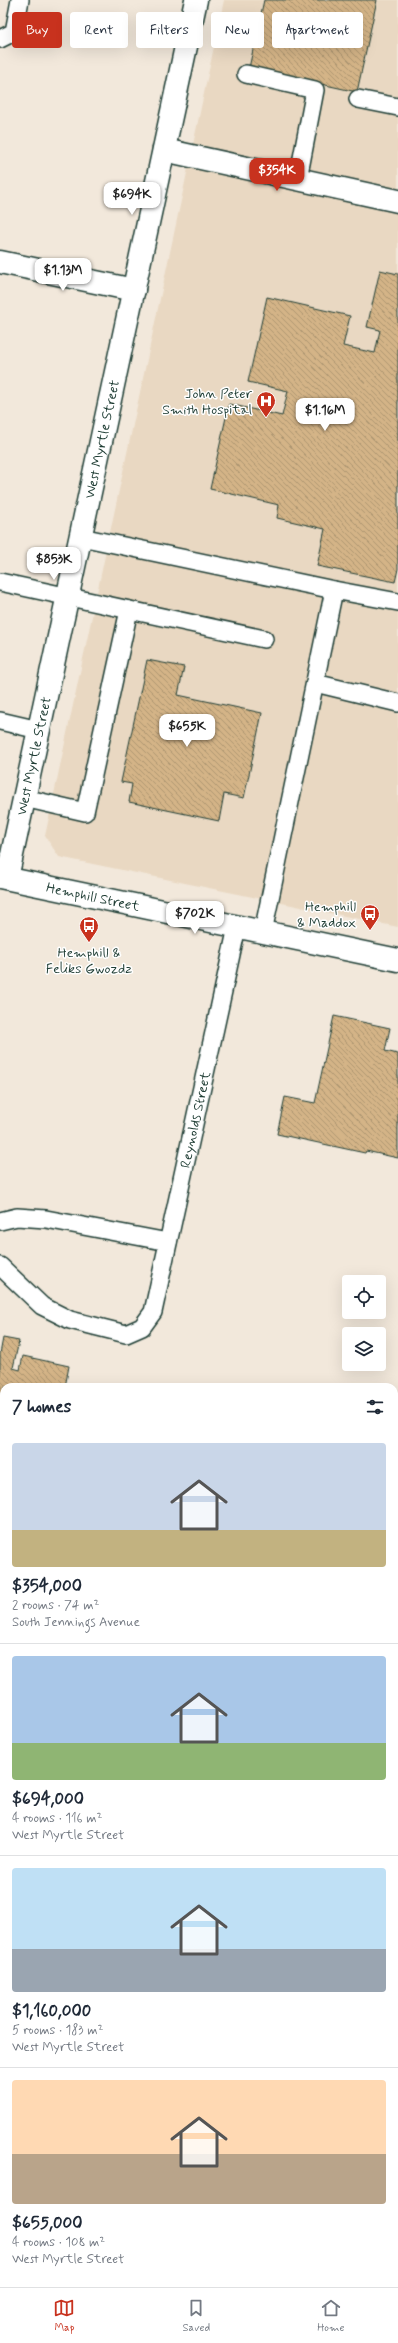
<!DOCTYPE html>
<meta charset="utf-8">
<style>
body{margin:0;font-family:Mynerve,sans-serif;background:#f6f6f7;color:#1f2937;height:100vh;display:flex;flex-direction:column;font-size:15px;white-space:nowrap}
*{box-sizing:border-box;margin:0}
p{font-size:13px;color:#747a83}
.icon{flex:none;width:22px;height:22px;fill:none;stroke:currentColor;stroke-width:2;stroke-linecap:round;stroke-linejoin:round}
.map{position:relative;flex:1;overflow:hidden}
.sheet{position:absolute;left:0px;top:1383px;width:398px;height:904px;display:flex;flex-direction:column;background:#fff;border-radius:12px 12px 0 0;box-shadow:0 4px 16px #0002}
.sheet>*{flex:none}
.banner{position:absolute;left:12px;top:12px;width:374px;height:36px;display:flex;gap:8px}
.controls{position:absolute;left:342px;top:1275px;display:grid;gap:8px}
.controls a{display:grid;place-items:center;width:44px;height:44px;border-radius:4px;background:#fff;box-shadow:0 4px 16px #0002;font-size:20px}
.price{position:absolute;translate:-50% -34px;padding:0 9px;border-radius:8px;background:#fff;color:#222;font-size:13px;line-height:26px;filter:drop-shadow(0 1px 2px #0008)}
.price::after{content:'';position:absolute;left:50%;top:24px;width:12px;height:9px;margin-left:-6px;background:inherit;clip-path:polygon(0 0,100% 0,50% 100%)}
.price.on{background:#c8321e;color:#fff}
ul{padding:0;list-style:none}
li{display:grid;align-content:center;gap:8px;height:212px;padding:0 12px}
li+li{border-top:1px solid #e0e1e3}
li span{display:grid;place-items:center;height:124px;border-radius:4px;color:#555}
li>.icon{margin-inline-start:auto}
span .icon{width:72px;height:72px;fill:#fffc;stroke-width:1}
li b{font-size:17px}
h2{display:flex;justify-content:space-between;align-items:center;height:48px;padding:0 12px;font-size:17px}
.pill{padding:0 14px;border-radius:4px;background:#fff;box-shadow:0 4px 16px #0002;font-size:14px;line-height:36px}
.pill.on{background:#c8321e;color:#fff}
.tab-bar{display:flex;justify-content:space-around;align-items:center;height:56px;border-top:1px solid #e0e1e3;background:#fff;font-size:11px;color:#747a83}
.tab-bar a{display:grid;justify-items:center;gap:2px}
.tab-bar .on{color:#c8321e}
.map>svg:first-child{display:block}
.built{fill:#e9d8c2}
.building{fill:url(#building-back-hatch);stroke:#1f3d34}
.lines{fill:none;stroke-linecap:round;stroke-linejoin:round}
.lane-casing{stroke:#1f3d34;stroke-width:20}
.street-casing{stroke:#1f3d34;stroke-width:25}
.secondary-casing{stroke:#1f3d34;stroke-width:25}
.lane{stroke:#fff;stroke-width:17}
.street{stroke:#fff;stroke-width:22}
.secondary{stroke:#fff;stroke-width:22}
.labels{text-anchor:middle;stroke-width:3;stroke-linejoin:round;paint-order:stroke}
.poi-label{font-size:14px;fill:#1f3d34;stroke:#fff;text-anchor:end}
.street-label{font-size:14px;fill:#1f3d34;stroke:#fff}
</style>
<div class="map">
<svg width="398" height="2287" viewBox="0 0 398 2287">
<defs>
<pattern id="building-back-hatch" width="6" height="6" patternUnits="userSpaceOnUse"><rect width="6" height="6" fill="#d4b487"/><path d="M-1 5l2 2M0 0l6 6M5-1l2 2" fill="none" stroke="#ab946f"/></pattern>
</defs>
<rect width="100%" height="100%" fill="#f2e8db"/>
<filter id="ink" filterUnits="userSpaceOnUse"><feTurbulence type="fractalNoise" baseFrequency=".025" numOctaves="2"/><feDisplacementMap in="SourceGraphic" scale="8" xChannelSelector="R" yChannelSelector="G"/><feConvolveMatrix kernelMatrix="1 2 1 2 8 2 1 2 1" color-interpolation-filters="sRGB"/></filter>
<g filter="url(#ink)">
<path class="built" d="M224,0H398V927L59,857L45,836Z
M0,2103L4,2104V2283H256V2287H0Z"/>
<path class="building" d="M264,0H377L357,92L249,68Z
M380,270L398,274V569L395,582L317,566L325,529L277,518L279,505L210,489L229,404L282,416L288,391L248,382L267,297L350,316L343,346L375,353L380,330L367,327Z
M147,660L184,667L178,695L262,713L244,798L224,794L219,821L129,802L132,784L121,782Z
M334,1016L390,1028L385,1051L398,1054V1158L366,1151L365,1153L277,1134L285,1097L315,1103Z
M3,1338L19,1341L13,1368L20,1370L23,1356L69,1366L65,1387H4V1641H0V1354Z
M394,1431L398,1432V1650L394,1668Z
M0,1746L4,1747V1837L0,1836Z
M0,1902L4,1903V2010L0,2009Z
M394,2016L398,2017V2102L394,2101Z
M326,2283H360L359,2287H325Z"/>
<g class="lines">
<defs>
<g id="lane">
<path d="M0,39L14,32L20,0"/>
<path d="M246,74L315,90L298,179"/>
<path d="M358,99L398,107"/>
<path d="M81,537L334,590"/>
<path d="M0,582L264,639"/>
<path d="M315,683L398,703"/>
<path d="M0,721L39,730"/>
<path d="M24,798L85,812L129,610"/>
<path d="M263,932L334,590L398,602"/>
<path d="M0,1221L17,1217L46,1219L168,1242"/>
<path id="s1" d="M0,1266L42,1306L70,1320L126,1334L142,1327L153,1312L237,927"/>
</g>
<g id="street">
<path d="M164,150L398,201"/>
<path d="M0,262L134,290"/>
<path id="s2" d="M7,878L196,0"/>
<path d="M0,1676L4,1677"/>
<path d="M394,1787L398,1769"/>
<path d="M0,2087L4,2088"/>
<path d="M394,2169L398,2170"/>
<path d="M287,2287V2283"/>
</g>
<g id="secondary">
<path id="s3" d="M0,877L398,960"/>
</g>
</defs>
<use href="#lane" class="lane-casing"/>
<use href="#street" class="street-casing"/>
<use href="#secondary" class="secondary-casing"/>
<use href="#lane" class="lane"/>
<use href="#street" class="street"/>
<use href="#secondary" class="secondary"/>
</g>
</g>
<defs>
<symbol id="hospital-pin" viewBox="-11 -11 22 30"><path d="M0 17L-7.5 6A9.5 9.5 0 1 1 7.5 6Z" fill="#c8321e" stroke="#fff"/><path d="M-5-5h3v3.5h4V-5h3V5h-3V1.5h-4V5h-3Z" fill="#fff"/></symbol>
<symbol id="bus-pin" viewBox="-11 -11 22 30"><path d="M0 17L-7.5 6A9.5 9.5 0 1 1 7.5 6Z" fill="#c8321e" stroke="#fff"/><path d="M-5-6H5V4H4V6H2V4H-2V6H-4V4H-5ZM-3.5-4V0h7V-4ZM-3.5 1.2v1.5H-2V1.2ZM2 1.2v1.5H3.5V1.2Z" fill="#fff"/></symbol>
</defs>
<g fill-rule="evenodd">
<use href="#hospital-pin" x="255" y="390" width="22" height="30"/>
<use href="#bus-pin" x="359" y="903" width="22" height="30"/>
<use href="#bus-pin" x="78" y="915" width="22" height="30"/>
</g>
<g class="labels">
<g class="poi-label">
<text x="252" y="398">John Peter<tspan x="252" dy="16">Smith Hospital</tspan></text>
<text x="356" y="911">Hemphill<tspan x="356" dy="16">&amp; Maddox</tspan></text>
<text x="89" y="957" text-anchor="middle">Hemphill &amp;<tspan x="89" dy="16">Feliks Gwozdz</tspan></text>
</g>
<g class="street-label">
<text dy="5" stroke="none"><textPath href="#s2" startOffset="449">West Myrtle Street</textPath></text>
<text dy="5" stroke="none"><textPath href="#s2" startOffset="125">West Myrtle Street</textPath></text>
<text dy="5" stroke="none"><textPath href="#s3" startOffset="95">Hemphill Street</textPath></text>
<text dy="5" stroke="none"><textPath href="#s1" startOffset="380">Reynolds Street</textPath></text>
</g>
</g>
</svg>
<div class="controls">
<a><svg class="icon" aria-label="locate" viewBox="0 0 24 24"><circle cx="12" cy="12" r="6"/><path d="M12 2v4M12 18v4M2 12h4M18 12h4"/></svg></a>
<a><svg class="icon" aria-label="layers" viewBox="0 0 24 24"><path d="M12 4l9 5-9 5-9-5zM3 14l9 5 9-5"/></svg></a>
</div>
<b class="price on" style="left:277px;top:192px">$354K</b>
<b class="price" style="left:132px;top:216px">$694K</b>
<b class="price" style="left:63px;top:292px">$1.13M</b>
<b class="price" style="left:325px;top:432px">$1.16M</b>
<b class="price" style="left:54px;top:581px">$853K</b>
<b class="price" style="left:187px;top:748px">$655K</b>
<b class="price" style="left:195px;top:935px">$702K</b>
<div class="banner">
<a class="pill on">Buy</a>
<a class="pill">Rent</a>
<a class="pill">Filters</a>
<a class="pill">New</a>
<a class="pill">Apartment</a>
</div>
<section class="sheet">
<h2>7 homes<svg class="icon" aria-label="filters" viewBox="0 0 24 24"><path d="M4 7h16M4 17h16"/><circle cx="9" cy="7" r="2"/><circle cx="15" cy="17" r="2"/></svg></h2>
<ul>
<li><span style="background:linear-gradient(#c9d6e8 70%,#c2b280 0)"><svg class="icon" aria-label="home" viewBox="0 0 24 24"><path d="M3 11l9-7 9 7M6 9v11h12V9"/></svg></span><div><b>$354,000</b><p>2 rooms · 74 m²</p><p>South Jennings Avenue</p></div></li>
<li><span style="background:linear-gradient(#a9c7e8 70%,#8fb573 0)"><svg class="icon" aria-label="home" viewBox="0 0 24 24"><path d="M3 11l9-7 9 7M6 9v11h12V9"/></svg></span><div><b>$694,000</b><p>4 rooms · 116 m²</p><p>West Myrtle Street</p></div></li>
<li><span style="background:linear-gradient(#bfe0f5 65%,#9aa5b1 0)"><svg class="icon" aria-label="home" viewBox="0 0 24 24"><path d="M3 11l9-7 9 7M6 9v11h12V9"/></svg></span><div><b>$1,160,000</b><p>5 rooms · 183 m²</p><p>West Myrtle Street</p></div></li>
<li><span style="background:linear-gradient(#ffd9b3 60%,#b9a48a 0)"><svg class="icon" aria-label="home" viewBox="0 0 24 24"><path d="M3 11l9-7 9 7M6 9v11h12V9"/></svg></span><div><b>$655,000</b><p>4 rooms · 108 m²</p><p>West Myrtle Street</p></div></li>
</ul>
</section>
</div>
<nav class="tab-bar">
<a class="on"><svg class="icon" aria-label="map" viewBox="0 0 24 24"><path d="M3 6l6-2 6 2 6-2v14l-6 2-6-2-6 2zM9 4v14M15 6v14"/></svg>Map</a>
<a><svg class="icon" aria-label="saved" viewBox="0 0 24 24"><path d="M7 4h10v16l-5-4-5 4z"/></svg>Saved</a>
<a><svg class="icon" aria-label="home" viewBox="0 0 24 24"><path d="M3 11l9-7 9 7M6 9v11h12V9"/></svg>Home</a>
</nav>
